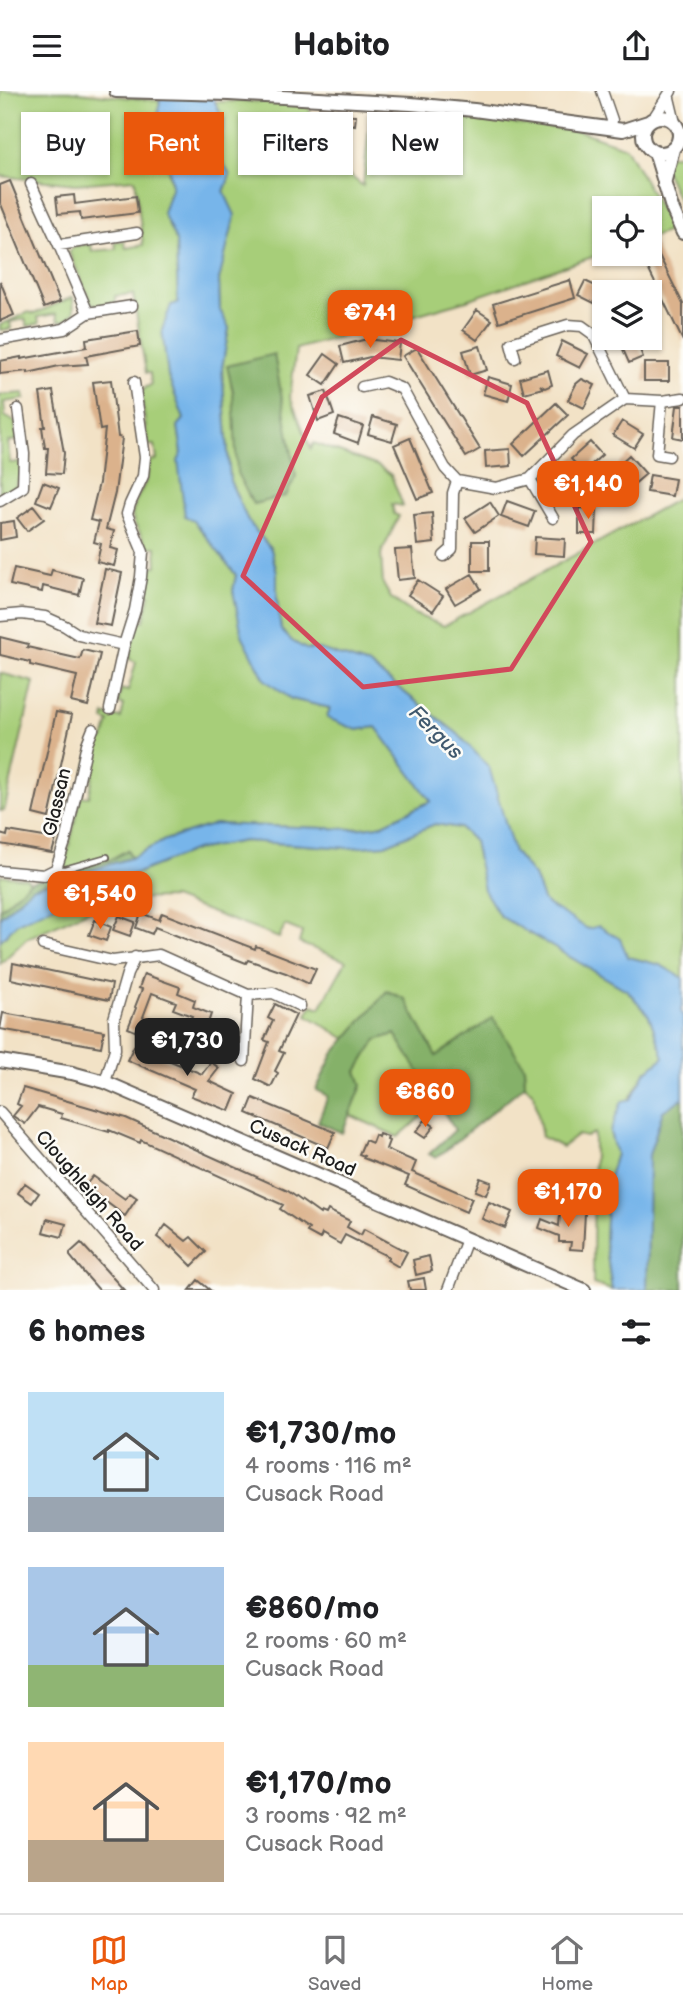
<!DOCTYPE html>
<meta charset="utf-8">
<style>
body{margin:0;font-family:"Balsamiq Sans",sans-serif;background:#f2f2f2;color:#202124;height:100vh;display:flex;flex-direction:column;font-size:26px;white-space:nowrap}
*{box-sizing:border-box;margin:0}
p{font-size:23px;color:#757577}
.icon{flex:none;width:38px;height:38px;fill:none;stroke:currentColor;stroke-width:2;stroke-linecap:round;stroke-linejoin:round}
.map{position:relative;height:1199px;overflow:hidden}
.sheet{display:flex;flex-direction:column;background:#fff;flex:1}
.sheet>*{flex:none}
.banner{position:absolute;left:21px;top:21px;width:642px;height:63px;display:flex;gap:14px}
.tools{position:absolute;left:592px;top:105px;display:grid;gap:14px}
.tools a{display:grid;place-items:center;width:70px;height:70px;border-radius:0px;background:#fff;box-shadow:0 2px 5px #0004;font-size:35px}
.price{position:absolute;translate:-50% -60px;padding:0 16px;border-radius:14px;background:#ea580c;color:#fff;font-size:23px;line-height:46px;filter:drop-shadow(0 2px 4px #0008)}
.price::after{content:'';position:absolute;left:50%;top:42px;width:21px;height:16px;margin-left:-10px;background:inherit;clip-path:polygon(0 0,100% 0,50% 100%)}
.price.active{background:#222;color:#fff}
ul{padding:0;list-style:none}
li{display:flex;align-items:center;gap:21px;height:175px;padding:0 28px}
li span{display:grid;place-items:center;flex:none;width:196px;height:140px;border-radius:0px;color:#555}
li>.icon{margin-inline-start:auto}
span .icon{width:84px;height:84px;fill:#fffc;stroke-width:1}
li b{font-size:30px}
h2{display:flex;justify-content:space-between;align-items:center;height:84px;padding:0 28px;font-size:30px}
.chip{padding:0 24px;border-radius:0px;background:#fff;box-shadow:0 2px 5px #0004;font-size:24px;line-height:63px}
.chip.active{background:#ea580c;color:#fff}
header{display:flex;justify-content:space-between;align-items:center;height:91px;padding:0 28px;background:#fff;font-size:32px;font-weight:700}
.tab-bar{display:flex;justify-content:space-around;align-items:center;height:98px;border-top:2px solid #e0e0e0;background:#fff;font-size:19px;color:#757577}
.tab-bar a{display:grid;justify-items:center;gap:4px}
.tab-bar .active{color:#ea580c}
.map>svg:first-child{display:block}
.green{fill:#a7ce79;stroke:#62754a;stroke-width:2;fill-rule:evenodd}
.forest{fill:#85b169;stroke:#506642;stroke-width:2}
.water{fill:#77b5ea;stroke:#4a6883;stroke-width:2}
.building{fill:#dbb28c}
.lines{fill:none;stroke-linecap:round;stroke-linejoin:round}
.service-casing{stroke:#676158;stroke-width:8}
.minor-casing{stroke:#676158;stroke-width:13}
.tertiary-casing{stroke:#676158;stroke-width:16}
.secondary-casing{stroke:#676158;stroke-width:16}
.service{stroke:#fff;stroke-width:4.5}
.minor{stroke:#fff;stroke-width:10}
.tertiary{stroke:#fff;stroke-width:12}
.secondary{stroke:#fff;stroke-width:12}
.marked{fill:none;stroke:#d1495b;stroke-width:5;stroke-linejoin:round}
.labels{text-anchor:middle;stroke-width:5;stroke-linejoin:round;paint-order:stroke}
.street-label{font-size:19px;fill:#1c1c1c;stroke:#fdfcf7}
.water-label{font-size:21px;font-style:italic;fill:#40596e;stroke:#fdfcf7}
</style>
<header><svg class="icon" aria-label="menu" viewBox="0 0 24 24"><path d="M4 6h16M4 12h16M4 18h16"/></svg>Habito<svg class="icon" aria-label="share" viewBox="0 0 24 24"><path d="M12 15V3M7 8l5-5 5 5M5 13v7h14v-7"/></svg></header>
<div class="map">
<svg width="683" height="1199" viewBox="0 0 683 1199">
<rect width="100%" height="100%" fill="#fdfcf7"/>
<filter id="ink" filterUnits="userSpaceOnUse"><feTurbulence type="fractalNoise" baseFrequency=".0143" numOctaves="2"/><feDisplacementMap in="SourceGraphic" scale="14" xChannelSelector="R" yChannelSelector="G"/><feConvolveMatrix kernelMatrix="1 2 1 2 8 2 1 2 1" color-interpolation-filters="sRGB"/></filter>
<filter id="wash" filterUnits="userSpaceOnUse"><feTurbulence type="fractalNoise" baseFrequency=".00686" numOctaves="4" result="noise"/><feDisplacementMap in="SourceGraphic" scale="28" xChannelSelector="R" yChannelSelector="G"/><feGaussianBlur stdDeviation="1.57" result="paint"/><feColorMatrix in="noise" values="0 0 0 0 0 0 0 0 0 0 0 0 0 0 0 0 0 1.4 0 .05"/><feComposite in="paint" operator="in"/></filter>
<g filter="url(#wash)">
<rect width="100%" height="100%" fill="#f2e2c6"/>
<path class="green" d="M0,0H69L160,10L157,34L172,95L163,122L176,150L178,212L171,214L168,285L184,328L178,335L182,362L185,425L194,430L236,484L233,500L291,608L330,617L327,626L357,639L376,636L431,710L379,735L353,738L215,733L165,749L131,767L127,759L108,770L66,781L65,773L81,705L89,706L93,685L85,683L92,653L94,650L104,648L109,631L104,629L105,624L121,627L124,614L118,612L121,598L128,600L136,571L129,568L137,529L144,530L150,504L145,502L144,498L150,476L157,475L156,456H148L134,432L132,424L136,410L147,388L150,370L157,369L155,354H148L141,302L146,296L151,294L150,282H146L133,203L115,205V211L99,215L91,212L69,161L75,155L91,153L92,160L116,158L115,151L124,150L126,157L143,154L135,88L76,93L0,85Z
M243,10L309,13L314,56L363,95L371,18L577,39L626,56L672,139L649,147V117H604V162L464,210L296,258L290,306L311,358L314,352L378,375L391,384L403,415L392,413L394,423L399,425L381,463L383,493L391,507L414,523L444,535L683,405V887L660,874L628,866L544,811L534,785L514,761L503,728L458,643L369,574L319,558H306L292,550L281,539L277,509V482L271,458L248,430L230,390L222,277L229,237L220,219L219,189L234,124L224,101L230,84L218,62L224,30L215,11ZM228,276L286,405L253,413Z
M658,64H683V114L681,115Z
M73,206L74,221L65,230H58L56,223L38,226L39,233L27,235L25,228L10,231L11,238L0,239V234L29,221L34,223Z
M24,302L25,308L4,311L5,325L15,331L17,349L8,351L10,372L20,371L21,383L15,396L0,405V304Z
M0,582L34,591L4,720H0Z
M435,733L460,737L474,750L484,799L500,825L628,900L649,925L664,966L645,982L610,1041L616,1063L608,1089L605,1150L612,1199L593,1193L594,1042L586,1046L578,1044L562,1056L542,1046L534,1003L525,994L524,975L436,965L405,908L387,900L346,948L307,924L312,914L320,917L346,870L299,852L302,841L285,834L279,847L173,807L124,808L105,812L27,847L0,873V850L17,832L51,816L195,759L244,750L348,757L385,754Z
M0,784L26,787L30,791L0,818Z
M395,943L438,1011L398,1046L350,1024L362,994L357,980L376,949Z"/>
<path class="forest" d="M274,263L296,385L286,405L253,413L237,382L233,300L227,275Z
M128,759L131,767L32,797L0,826V818L30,791L108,770Z
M387,900L405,908L436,965L493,927L524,975L525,994L436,1067L429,1063L455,1039L395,943L376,949L357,980L362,994L342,1042L318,1031L328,1005L316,999L333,963Z
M683,1007V1199H647L649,1064L663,1019Z"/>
<path class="water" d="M161,0H214L215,11L224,30L218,63L230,84L224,101L235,124L219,189L220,219L229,237L222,277L230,390L248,430L271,458L277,482V509L281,539L292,550L306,558H319L369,574L458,643L489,676L514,761L534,785L544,811L588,838L599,835L620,848L628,866L660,874L683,887V913L681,919L683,925V1007L663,1020L649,1064L647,1199H612L605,1150L608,1089L616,1063L610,1041L622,1010L631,1008L645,982L664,966L649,925L628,900L500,825L484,799L474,750L460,737L435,733L385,754L349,757L244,750L195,759L51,816L17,832L0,850V826L32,797L131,767L165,749L215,733L353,738L379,735L431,710L376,636L357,639L327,627L330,617L291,608L265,589L242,544L233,500L236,484L194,430L185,425L178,370L182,362L178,335L184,328L168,285L162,239L171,214L178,212L176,150L163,122L172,95L168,73L159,70L157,34Z"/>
<g id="blocks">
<path class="building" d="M344,24L356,25L355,34L343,32Z
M10,90L60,211L44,217L0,111V94Z
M74,104L75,113L136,105L138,122L81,129L80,121L58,123L56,106Z
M649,144L683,213V250L641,163H649Z
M570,189L575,207L499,231L493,213Z
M0,190L14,224L0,230Z
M585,190L604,199V217L578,204Z
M477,219L492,229L477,249L463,239Z
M138,240L140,255L86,265L88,273L59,275L28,282V280L0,283V270L21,266V268L87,256L86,248Z
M618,247H635L643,266L629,272Z
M367,248L400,252L398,269L370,266L344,272L340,255Z
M562,250L588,263L580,277L556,265Z
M480,255L487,279L470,284L463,260Z
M417,257L480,358L466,366L403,265Z
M325,263L339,273L325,294L310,284Z
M644,272H669V290H644Z
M548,279L552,294L545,297L540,294L543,297L524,302L520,287Z
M488,286L512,293L508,310L483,303Z
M582,288L595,294L584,317L568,309L576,293Z
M111,289L118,346L122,347L115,402L106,438L114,440L110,457L118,459L114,475L97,471L101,453L94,451L99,431L90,429L99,392L105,338L100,339L93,291Z
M53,300L64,362L62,383L46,382L48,357H45L42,336H45L40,302Z
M326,300L334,324L318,330L310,305Z
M556,312L568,324L524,365L513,353Z
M677,315H683V348L673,346Z
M373,326L397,333L392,350L368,343Z
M339,327L363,335L358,352L334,343Z
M622,330L643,343L634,357L613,344Z
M410,347L433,402L417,408L394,354Z
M590,351L602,364L583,381L571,368Z
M510,358L511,375L486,377L485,360Z
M629,364L646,383L633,394L616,376Z
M558,382L575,383V408H557Z
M650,384L675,388L672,405L647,401Z
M43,391L59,397L51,416L36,410Z
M507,410L535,420L529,436L501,426Z
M490,411L499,425L475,441L465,427Z
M34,415L44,428L27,440L17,427Z
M579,417L597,418L596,443H579Z
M432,422L434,452L417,454L414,424Z
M14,430L16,446L0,449V432Z
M535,446L565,448L564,465L534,463Z
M472,450H489V480H472Z
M412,458L415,487L398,489L395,459Z
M14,477L50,485L52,479L83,487L79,504L43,495L42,501L10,494Z
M105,478L122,482L111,535L94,532Z
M472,483L481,498L455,513L446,498Z
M418,489L443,505L433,520L408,504Z
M0,546L28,553L27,556L80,568L83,559L100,563L88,615L71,611L77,585L30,574V571L0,564Z
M56,621L72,624L49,727L33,723Z
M8,740L56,748L52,762L0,753V743L7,745Z
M141,822L159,829L162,822L255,858L256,855L316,878L309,893L286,882L248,869L246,872L155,836L152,843L136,837Z
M119,825L135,831L130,845L113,839Z
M95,829L111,836L106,850L89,844Z
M13,872L112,893L109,909L11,888Z
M144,883L180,896L178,902L195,909L193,916L211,923L206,938L189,931L192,925L173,918L176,911L152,902L143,926L150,929L144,944L128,937L136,917L135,916L142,898L139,897Z
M275,913L296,924L279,960L284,962L275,980L278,982L271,996L255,988L269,951L264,949L273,930L268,927Z
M3,922L104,940L101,956L0,938Z
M210,932L227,938L221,953L205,946Z
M134,955L202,983L211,971L219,977L209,990L237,1003L230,1020L191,1005L195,998L127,969Z
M23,997L126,1027L288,1100L320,1123L321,1121L326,1123L328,1119L350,1130L347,1136L361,1144L364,1138L407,1161L399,1176L387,1169L389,1166L345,1144L340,1153L322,1143L320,1148L307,1141L309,1138L280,1118L283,1114L141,1049L140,1052L109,1039V1041L61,1027L62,1023L38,1016L25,1033L13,1025L21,1015L17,1013Z
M253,1007L335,1041L328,1057L247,1022Z
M425,1029L434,1035L425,1047L416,1041Z
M379,1043L388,1046L387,1049L389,1050L386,1058L416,1071L412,1081L472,1107L466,1121L405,1094L409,1085L363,1067L364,1065L359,1063L365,1049L372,1052L375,1044L378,1046Z
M93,1085L125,1108L130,1102L137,1107L125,1125L85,1095Z
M480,1087L491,1091L486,1104L475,1100Z
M25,1092L39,1102L32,1112L18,1102Z
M489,1111L512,1121L505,1137L482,1128Z
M572,1120L585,1121L583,1159L570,1158L571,1151H559V1145L539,1137L542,1128L559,1135L560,1123L572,1124Z
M47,1128L66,1133L62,1146L43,1141Z
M166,1134L186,1150L191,1146L206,1161L192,1175L172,1155L171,1157L157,1146Z
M81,1152L113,1187L124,1199H99L84,1182L70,1165V1162Z
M429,1165L432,1180L416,1184L413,1169Z
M424,1187L426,1199H410L408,1190Z
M198,1189L210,1199H190Z"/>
</g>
</g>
<g filter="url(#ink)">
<use href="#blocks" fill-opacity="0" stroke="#676158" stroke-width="2"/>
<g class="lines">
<defs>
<path id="service" d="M57,778H65L107,766"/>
<path id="minor" d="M602,0L612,29L611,37
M669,7L675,32
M653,28L671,0
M31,93L59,154L137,142
M59,154L88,222
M0,249L64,238L88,222L132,215
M515,267L511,252L568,234L582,235L593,243L625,308L662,310L683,307
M362,296L385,291L402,298L445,377L457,390
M662,310L657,363L669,365
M530,388L573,344L625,308
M0,410L23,396L24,363L18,318
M444,465L452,458L453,402L457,390L496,397L530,388L553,427
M0,525L22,523L45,526L65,535L79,544L124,554
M110,618L124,554L135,519L141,486L143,461L127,423L130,413L143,385L145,366L134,291
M0,780L44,784L56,778L65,751L87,653L93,638
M43,854L113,870L159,864L248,904L273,902L300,915
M244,970L248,904
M105,991L115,958L114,928L127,883L135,866
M0,1021L154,1199
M448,1199L467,1148"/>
<path id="tertiary" d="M116,0L229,3L411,13L474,19L623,39L648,31
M643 44a18 18 0 1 1 36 0a18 18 0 1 1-36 0Z
M655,61L672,117L683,142
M664,93L673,58"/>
<path id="secondary" d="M0,970L72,982L105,991L584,1199"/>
</defs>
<use href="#service" class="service-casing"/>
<use href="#minor" class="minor-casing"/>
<use href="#tertiary" class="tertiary-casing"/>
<use href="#secondary" class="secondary-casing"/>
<use href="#service" class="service"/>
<use href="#minor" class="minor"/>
<use href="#tertiary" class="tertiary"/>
<use href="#secondary" class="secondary"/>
</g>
</g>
<path class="marked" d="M401,249L527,312L591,451L511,578L363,596L243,485L322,306Z"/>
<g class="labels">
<g class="street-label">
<text transform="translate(56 711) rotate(-77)" y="7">Glassan</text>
<text transform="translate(303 1056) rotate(24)" y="7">Cusack Road</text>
<text transform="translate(90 1099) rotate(49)" y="7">Cloughleigh Road</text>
</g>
<g class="water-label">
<text transform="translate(436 641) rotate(45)" y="7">Fergus</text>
</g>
</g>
</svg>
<div class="tools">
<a><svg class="icon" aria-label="locate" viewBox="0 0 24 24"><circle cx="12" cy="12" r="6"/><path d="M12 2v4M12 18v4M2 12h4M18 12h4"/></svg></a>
<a><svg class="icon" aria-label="layers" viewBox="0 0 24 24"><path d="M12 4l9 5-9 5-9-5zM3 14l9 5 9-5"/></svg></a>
</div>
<b class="price" style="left:370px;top:259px">€741</b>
<b class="price" style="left:588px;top:430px">€1,140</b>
<b class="price" style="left:100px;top:840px">€1,540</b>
<b class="price active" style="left:187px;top:987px">€1,730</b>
<b class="price" style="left:425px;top:1038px">€860</b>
<b class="price" style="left:568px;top:1138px">€1,170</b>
<div class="banner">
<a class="chip">Buy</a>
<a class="chip active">Rent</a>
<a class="chip">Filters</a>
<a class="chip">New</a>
</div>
</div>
<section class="sheet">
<h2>6 homes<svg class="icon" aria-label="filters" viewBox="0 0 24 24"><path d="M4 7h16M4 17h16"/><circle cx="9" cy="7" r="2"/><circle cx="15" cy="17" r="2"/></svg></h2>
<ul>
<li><span style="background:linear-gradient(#bfe0f5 75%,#9aa5b1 0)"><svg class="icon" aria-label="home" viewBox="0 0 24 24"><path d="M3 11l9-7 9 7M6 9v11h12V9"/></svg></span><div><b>€1,730/mo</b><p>4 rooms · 116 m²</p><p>Cusack Road</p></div></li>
<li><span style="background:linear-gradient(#a9c7e8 70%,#8fb573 0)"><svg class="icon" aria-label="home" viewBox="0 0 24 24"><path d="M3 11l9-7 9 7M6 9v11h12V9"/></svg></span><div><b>€860/mo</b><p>2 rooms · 60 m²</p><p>Cusack Road</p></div></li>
<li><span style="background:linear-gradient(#ffd9b3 70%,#b9a48a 0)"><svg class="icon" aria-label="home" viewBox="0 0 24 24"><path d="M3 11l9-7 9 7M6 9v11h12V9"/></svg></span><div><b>€1,170/mo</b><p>3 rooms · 92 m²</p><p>Cusack Road</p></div></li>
</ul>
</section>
<nav class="tab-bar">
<a class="active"><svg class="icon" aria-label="map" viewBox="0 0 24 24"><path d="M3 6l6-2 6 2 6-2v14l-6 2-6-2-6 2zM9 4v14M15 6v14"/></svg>Map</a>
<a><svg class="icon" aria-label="saved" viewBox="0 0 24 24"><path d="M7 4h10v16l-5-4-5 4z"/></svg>Saved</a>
<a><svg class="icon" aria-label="home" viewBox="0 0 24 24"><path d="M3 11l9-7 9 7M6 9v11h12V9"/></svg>Home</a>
</nav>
